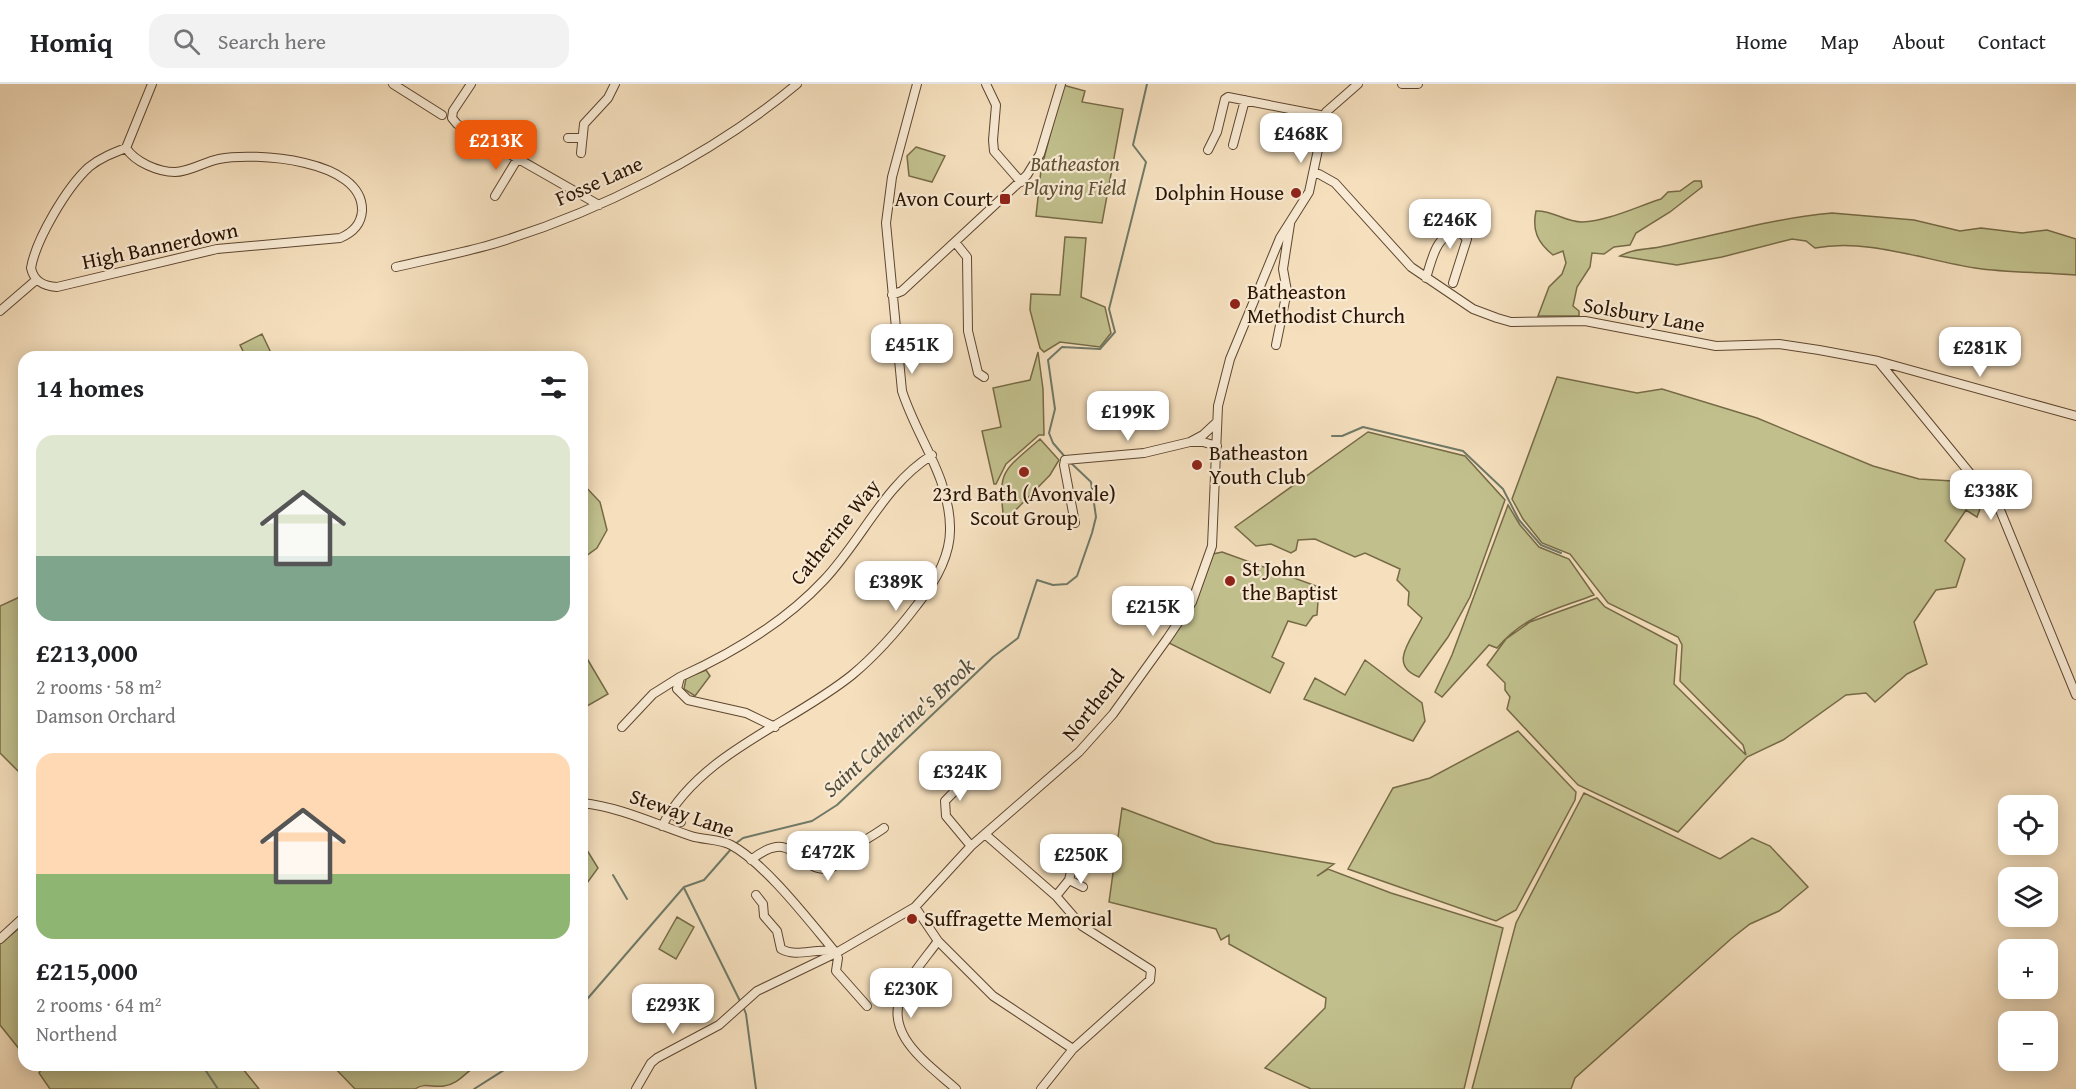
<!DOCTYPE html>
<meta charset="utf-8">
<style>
body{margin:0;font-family:"Gentium Book Plus",serif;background:#f2f2f2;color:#202124;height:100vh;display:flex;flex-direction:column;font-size:22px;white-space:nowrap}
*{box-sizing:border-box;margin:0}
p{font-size:20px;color:#757577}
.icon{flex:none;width:33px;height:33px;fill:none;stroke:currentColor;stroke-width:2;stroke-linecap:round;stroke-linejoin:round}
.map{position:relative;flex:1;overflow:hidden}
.details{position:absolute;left:18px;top:267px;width:570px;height:720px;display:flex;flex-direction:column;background:#fff;border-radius:18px;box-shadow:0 3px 15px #0003}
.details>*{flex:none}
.tools{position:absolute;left:1998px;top:711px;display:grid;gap:12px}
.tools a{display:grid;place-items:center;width:60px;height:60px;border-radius:12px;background:#fff;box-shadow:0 3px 15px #0003;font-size:30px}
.price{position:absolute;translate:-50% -51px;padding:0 14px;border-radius:12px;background:#fff;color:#222;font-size:20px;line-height:39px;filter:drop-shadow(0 2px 3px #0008)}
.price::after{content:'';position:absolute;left:50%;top:36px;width:18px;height:14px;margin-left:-9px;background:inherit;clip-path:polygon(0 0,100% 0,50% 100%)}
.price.selected{background:#ea580c;color:#fff}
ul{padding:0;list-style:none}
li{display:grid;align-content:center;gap:12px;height:318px;padding:0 18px}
li span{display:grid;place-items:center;height:186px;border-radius:18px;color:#555}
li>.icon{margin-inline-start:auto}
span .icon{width:108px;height:108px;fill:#fffc;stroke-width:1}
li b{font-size:26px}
h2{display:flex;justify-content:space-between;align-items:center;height:72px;padding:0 18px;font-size:26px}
header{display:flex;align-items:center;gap:36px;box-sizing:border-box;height:84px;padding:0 30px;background:#fff;border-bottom:2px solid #e0e0e0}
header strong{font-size:28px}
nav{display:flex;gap:33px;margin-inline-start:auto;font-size:21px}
.search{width:420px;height:54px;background:#f2f2f2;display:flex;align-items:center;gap:15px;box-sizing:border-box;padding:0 21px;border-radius:18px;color:#757577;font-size:22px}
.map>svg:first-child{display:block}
.green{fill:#c1c08d;stroke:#766a46;stroke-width:1.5}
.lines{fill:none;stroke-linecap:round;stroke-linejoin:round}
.stream{stroke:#6f7967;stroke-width:2}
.minor-casing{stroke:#5e462f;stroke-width:10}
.minor{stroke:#f8ead4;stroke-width:8}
.poi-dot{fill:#8f2418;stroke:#f8ead4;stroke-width:2}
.labels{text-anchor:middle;stroke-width:4.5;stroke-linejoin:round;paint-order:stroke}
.park-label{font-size:21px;font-style:italic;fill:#605031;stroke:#f8ead4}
.street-label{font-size:21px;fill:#2b1300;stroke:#f8ead4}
.poi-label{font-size:21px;fill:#2b1300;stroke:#f8ead4;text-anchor:start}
.water-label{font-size:22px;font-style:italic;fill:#534e3c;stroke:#f8ead4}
</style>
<header>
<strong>Homiq</strong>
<div class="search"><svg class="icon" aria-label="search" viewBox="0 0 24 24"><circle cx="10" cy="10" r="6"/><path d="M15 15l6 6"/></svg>Search here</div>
<nav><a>Home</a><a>Map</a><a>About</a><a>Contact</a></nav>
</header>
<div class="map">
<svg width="2076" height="1005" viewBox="0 0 2076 1005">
<rect width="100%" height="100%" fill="#f5dfbd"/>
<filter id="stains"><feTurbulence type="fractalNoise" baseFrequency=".00333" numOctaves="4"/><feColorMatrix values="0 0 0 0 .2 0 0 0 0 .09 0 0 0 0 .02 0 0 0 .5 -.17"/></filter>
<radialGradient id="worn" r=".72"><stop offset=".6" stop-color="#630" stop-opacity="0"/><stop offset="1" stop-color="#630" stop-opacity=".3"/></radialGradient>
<path class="green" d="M1063,1L1085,7L1082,18L1123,25L1102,139L1036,132L1041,86Z
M916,63L945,72L932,98L909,92L907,72Z
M1694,97H1701L1702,103L1670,128L1636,149L1630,161L1614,163L1604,170L1592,169L1590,183L1577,203L1573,222L1579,227V232H1538L1549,203L1562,190L1566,179L1563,167L1553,171C1537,158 1532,146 1536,127C1552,126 1565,138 1582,138C1608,137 1636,123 1661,115L1668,108L1680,107Z
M1832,129L1914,136L1960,147L1981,144L2022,149L2047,146L2076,155V191C2043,188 2008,189 1975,184C1924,176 1867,154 1815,164L1806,157L1792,155L1722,173L1677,181L1620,172C1633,164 1649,166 1664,162C1720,150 1775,134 1832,129Z
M1065,153L1086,154L1081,213L1105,223L1111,249L1100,263L1060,258L1044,268L1040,264L1030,226L1031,210L1060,211Z
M262,250L273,273H246L240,261Z
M1038,268L1043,305L1044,351H1039L1006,380L996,400H994L982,347L1001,343L993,304L1030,296Z
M1557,293L1637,309L1662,305L1757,334L1873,382L1919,395L1969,398L1981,422L1977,433L1966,426L1945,457L1965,475L1956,503L1936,506L1914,538L1927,580L1907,590L1875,618L1866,609L1846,611L1783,656L1747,673L1678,748L1578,701L1507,625L1510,613L1505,606V599L1487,581L1506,555L1530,538L1597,514L1605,523L1677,561L1674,600L1746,671L1743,661L1680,597L1682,561L1678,553L1608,519L1570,470L1542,459L1523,435L1512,415Z
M1368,348L1465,372L1505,416L1470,513L1448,553L1419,593C1387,581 1412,555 1422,534L1408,521L1409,508L1397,496L1400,485L1365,469L1355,473L1315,455L1298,456L1296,466L1291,469L1271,460L1256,462L1235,443Z
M1040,355L1059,376L1050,391L1004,438C998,386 1001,389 1040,355Z
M582,399L600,418L607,446L597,464L582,475Z
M1508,421L1520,441L1539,463L1569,475L1594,511C1555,526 1525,531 1497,564L1489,561L1442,613L1435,608L1452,571Z
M1222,468L1319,503L1317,531L1313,532L1306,542L1288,537L1272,573L1284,579L1270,609L1169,559L1194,523L1213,470Z
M24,511V693L0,669V522Z
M582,566L608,610L582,625Z
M1365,576L1422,619L1425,637L1413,657L1304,615L1315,594L1345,611Z
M706,586L710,592L695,612L684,605L686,594Z
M1518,647L1576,708L1575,716L1516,826L1496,837L1348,785L1393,704L1430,694Z
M1584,709L1720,775L1752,754L1770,762L1808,803L1779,827L1750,840L1732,854L1575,994L1571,1005H1472L1516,839Z
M1122,724L1215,759L1334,780L1317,792L1328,785L1391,809L1503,844L1464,1005H1311L1265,984L1325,924L1326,914L1229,860V851L1221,856L1216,845L1109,818Z
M582,758L598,784L582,806Z
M677,833L694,843L676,875L659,865Z
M24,840V971L0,941V860Z
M44,981H247L243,985L259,1005H50L39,989Z
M332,981H477C466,988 457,1001 444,1002C433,1004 425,998 415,1005H355Z"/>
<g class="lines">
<path class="stream" d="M1332,352H1342L1363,343L1463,367L1503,405L1519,436L1541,461L1561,469
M1066,374L1053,359L1049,349L1055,325L1048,276L1062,263L1100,265L1115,248L1109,225L1146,78L1133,61L1147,0
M735,760L743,754L812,737L837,721L993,573L1018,554L1037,496L1053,501L1067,500L1077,492L1092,449L1096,433L1091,398L1070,378
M613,791L627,815
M684,804L740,917
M582,921L684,803L704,796L732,764
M743,922L746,930L756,1005
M202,981L218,1005
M474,1005L512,981"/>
<defs>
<path id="minor" d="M393,0L442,31
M471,0L453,27L452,34L457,40L599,121
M986,0L996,21L993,56L994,67L1021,98
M1402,0H1418
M568,54H582
M1233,61L1245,16
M126,64C135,78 158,88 175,88C189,88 204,78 219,75C254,68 364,75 362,127C361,141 352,149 340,154L217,165L57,203C44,202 34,198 31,184C36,155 67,103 89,83C100,74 113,69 126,64L152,0
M1208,66L1217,48L1225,15L1228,13L1325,32
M581,69L584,40L608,14L615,0
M1313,90H1319L1335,99L1411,183L1473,225L1497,234L1511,238L1585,237L1716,262L1779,260L1819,266L1878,277L2076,332
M495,112L518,74
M955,158L967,173L968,247L978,289L984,293
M396,183C426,176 456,170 486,162C594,131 711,72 797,0
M1426,194C1432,176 1436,148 1460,148L1467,155L1453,199
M892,211L902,207L1027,91L1040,70L1061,0
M0,227L36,196
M1276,261L1287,207L1283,185L1290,140
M1879,278L2000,426L2076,611
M1217,362L1203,358H1190L1203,351L1217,338
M1075,439L1064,381L1065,376L1144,369L1190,358
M622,643L653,610L680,593
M775,643L746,629L688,616L677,605L680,593C733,569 784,539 824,496C862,456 884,401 932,371
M582,719C620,723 655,740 691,752C703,756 720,755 731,761C765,779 810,838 836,869L838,874L836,887L867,922
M671,727L681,738
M662,742C701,668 790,641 852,591C876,571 898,546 917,521C934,500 951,471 950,443C949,392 917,354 902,307L886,139L892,93L917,0
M986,751L1056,812L1082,842L1151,886L1150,896L1073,965L1041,1005
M971,762L946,732L945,717L984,677
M751,776C795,741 797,787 827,785C837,784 841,772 848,767C859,759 873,752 884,744
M1069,796L1083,803
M756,811L763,820L764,832L777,847L781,865C797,874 817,863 834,868
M1056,812L1069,796L1074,775
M915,823L938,857L993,912L1073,965
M0,855L24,833
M938,857C927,872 914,887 905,903C879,948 926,978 956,1005
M636,1005L651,979L657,974L719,941L757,907L836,869L915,823L971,762L1079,668L1113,630L1167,555L1192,518L1212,462L1218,322L1230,275L1280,154L1309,108L1326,28L1358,0"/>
</defs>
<use href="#minor" class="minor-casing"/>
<use href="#minor" class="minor"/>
</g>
<g class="poi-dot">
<circle cx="1296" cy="109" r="6"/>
<rect x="999" y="109" width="12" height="12" rx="3"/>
<circle cx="1235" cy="220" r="6"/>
<circle cx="1197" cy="381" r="6"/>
<circle cx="1024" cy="388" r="6"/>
<circle cx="1230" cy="497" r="6"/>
<circle cx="912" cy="835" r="6"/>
</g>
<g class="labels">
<g class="park-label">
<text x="1075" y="87">Batheaston<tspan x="1075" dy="24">Playing Field</tspan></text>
</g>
<g class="street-label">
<text transform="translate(599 97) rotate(-24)" y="7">Fosse Lane</text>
<text transform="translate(160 162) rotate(-12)" y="7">High Bannerdown</text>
<text transform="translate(1644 231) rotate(10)" y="7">Solsbury Lane</text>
<text transform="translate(835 448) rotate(-51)" y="7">Catherine Way</text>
<text transform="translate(1093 621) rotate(-51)" y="7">Northend</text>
<text transform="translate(682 729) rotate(19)" y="7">Steway Lane</text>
</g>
<g class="poi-label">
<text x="1284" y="116" text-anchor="end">Dolphin House</text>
<text x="993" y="122" text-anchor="end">Avon Court</text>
<text x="1247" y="215">Batheaston<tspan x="1247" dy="24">Methodist Church</tspan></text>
<text x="1209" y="376">Batheaston<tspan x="1209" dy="24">Youth Club</tspan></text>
<text x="1024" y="417" text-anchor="middle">23rd Bath (Avonvale)<tspan x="1024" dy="24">Scout Group</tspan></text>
<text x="1242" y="492">St John<tspan x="1242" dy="24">the Baptist</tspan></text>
<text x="924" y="842">Suffragette Memorial</text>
</g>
<g class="water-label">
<text transform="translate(898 643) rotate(-42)" y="8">Saint Catherine's Brook</text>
</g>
</g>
<rect width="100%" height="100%" filter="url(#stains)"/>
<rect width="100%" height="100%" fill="url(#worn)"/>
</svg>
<div class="tools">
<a><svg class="icon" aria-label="locate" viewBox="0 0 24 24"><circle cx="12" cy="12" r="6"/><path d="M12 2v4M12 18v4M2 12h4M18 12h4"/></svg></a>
<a><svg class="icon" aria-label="layers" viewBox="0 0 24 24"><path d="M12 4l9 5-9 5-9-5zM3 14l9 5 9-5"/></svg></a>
<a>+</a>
<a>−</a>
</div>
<b class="price" style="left:1301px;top:80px">£468K</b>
<b class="price selected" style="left:496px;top:87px">£213K</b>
<b class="price" style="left:1450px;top:166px">£246K</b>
<b class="price" style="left:912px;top:291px">£451K</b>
<b class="price" style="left:1980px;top:294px">£281K</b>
<b class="price" style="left:1128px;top:358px">£199K</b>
<b class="price" style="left:1991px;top:437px">£338K</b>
<b class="price" style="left:896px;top:528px">£389K</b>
<b class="price" style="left:1153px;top:553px">£215K</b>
<b class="price" style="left:960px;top:718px">£324K</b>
<b class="price" style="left:828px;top:798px">£472K</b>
<b class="price" style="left:1081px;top:801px">£250K</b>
<b class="price" style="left:911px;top:935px">£230K</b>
<b class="price" style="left:673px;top:951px">£293K</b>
<section class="details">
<h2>14 homes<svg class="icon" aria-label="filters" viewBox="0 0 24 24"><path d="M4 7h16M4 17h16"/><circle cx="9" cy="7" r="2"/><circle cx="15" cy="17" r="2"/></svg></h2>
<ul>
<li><span style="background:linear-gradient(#dfe7d0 65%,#7fa58c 0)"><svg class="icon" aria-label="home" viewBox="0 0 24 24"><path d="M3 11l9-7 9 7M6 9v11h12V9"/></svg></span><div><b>£213,000</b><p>2 rooms · 58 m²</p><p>Damson Orchard</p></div></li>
<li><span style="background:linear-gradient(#ffd9b3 65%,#8fb573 0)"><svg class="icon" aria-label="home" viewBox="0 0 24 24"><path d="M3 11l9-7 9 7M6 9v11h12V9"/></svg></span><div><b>£215,000</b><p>2 rooms · 64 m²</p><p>Northend</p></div></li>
</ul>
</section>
</div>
